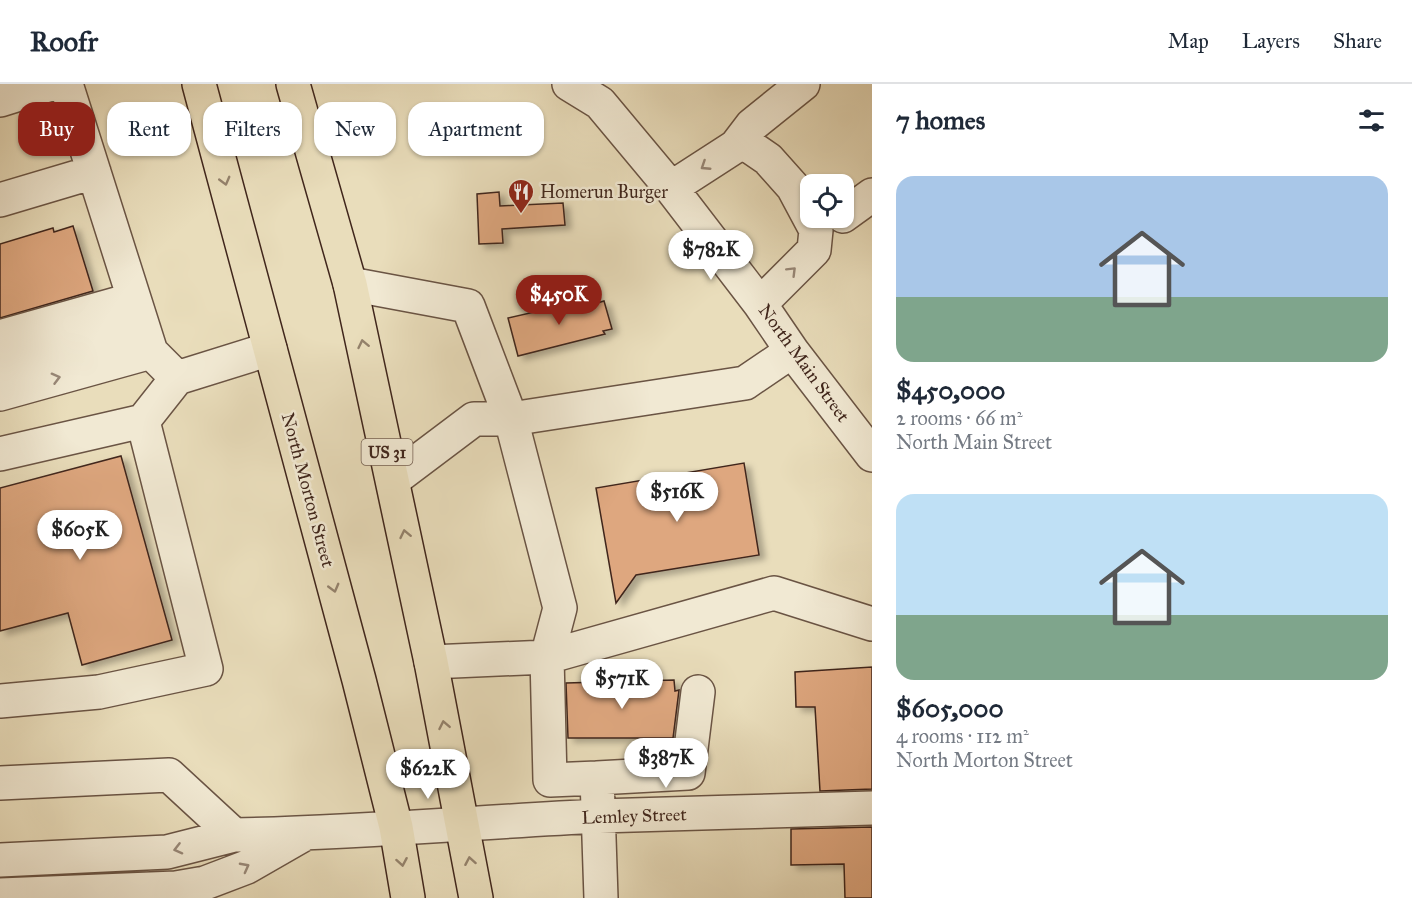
<!DOCTYPE html>
<meta charset="utf-8">
<style>
body{margin:0;font-family:"IM FELL Great Primer",serif;background:#f2f2f3;color:#1f2937;height:100vh;display:flex;flex-direction:column;font-size:22px;white-space:nowrap}
*{box-sizing:border-box;margin:0}
p{font-size:20px;color:#747a83}
.icon{flex:none;width:33px;height:33px;fill:none;stroke:currentColor;stroke-width:2;stroke-linecap:round;stroke-linejoin:round}
.map{position:relative;flex:1;overflow:hidden}
.details{display:flex;flex-direction:column;background:#fff;width:540px}
.details>*{flex:none}
.guide{position:absolute;left:18px;top:18px;width:570px;height:54px;display:flex;gap:12px}
.fabs{position:absolute;left:800px;top:90px;display:grid;gap:12px}
.fabs a{display:grid;place-items:center;width:54px;height:54px;border-radius:12px;background:#fff;box-shadow:0 2px 4px #0004;font-size:30px}
.price{position:absolute;translate:-50% -51px;padding:0 14px;border-radius:21px;background:#fff;color:#222;font-size:20px;line-height:39px;filter:drop-shadow(0 2px 3px #0008)}
.price::after{content:'';position:absolute;left:50%;top:36px;width:18px;height:14px;margin-left:-9px;background:inherit;clip-path:polygon(0 0,100% 0,50% 100%)}
.price.selected{background:#8f2418;color:#fff}
ul{padding:0;list-style:none}
li{display:grid;align-content:center;gap:12px;height:318px;padding:0 24px}
li span{display:grid;place-items:center;height:186px;border-radius:18px;color:#555}
li>.icon{margin-inline-start:auto}
span .icon{width:108px;height:108px;fill:#fffc;stroke-width:1}
li b{font-size:26px}
h2{display:flex;justify-content:space-between;align-items:center;height:72px;padding:0 24px;font-size:26px}
.pill{padding:0 21px;border-radius:18px;background:#fff;box-shadow:0 2px 4px #0004;font-size:21px;line-height:54px}
.pill.selected{background:#8f2418;color:#fff}
header{display:flex;align-items:center;gap:36px;box-sizing:border-box;height:84px;padding:0 30px;background:#fff;border-bottom:2px solid #e0e1e3}
header strong{font-size:28px}
nav{display:flex;gap:33px;margin-inline-start:auto;font-size:21px}
main{display:flex;flex:1;min-height:0}
.map>svg:first-child{display:block}
.building{fill:#dea77f;stroke:#40261c;stroke-width:1.5;filter:url(#shadow)}
.lines{fill:none;stroke-linecap:round;stroke-linejoin:round}
.minor-casing{stroke:#6a5444;stroke-width:36}
.major-casing{stroke:#40261c;stroke-width:36}
.minor{stroke:#f1e9d3;stroke-width:33}
.major{stroke:#e9ddbb;stroke-width:33}
.oneway{stroke:#988878}
.oneway2{stroke:#94826c}
.labels{text-anchor:middle;stroke-width:5;stroke-linejoin:round;paint-order:stroke}
.shield{fill:#f1e9d3;stroke:#756053;stroke-width:1.5}
.shield-label{font-size:16px;font-weight:bold;fill:#40261c}
.poi-label{font-size:18px;fill:#40261c;stroke:#f1e9d3;text-anchor:start}
.street-label{font-size:18px;fill:#40261c;stroke:#f1e9d3}
</style>
<header>
<strong>Roofr</strong>
<nav><a>Map</a><a>Layers</a><a>Share</a></nav>
</header>
<main>
<div class="map">
<svg width="872" height="814" viewBox="0 0 872 814">
<defs>
<filter id="shadow"><feDropShadow dx="6" dy="4" stdDeviation="3" flood-color="#0004"/></filter>
</defs>
<rect width="100%" height="100%" fill="#e9ddbb"/>
<filter id="stains"><feTurbulence type="fractalNoise" baseFrequency=".00333" numOctaves="4"/><feColorMatrix values="0 0 0 0 .2 0 0 0 0 .09 0 0 0 0 .02 0 0 0 .5 -.17"/></filter>
<radialGradient id="worn" r=".72"><stop offset=".6" stop-color="#630" stop-opacity="0"/><stop offset="1" stop-color="#630" stop-opacity=".3"/></radialGradient>
<path class="building" d="M499,108L500,122L563,119L565,141L502,145L503,159L479,160L477,110Z
M73,142L93,207L0,234V160L53,144L54,148Z
M595,214L597,219L604,217L612,245L603,247L605,250L518,272L508,234Z
M121,372L172,556L82,581L68,529L0,547V404Z
M744,379L759,471L636,491L616,519L596,404Z
M872,583V705L820,707L815,623H796L795,588Z
M674,596L675,607L679,606L673,654H568L566,599Z
M872,743V814H845L844,780L791,781V745Z"/>
<g class="lines">
<defs>
<path id="minor" d="M66,0L151,268L177,294
M569,0L600,19L671,104L760,220L792,267L872,371
M0,16L51,0
M739,59L749,62L768,75L793,103L816,146L814,166L760,220
M671,104L736,62L752,41L803,0
M0,116L94,88
M843,132L872,111
M350,200L468,222L511,335H474L393,396
M0,253L134,215
M0,283L143,243
M0,310L151,268
M143,337L177,294L270,265
M0,370L143,337L206,585L99,608L0,617
M431,578L547,573L774,509L872,540
M597,694L550,696L547,573L560,524L511,335L745,299L792,267
M0,699L169,691L234,751C356,749 477,738 599,732C690,729 781,727 872,724
M0,776L167,768L234,751
M0,811L176,804L205,799L247,783L301,752
M601,814L597,694L688,689L698,608"/>
<path id="major" d="M199,0L359,596L396,743L408,814
M293,0L350,200L431,578L476,814"/>
</defs>
<use href="#minor" class="minor-casing"/>
<use href="#major" class="major-casing"/>
<use href="#minor" class="minor"/>
<use href="#major" class="major"/>
</g>
<defs><path id="oneway-chevron" d="M-2-3.5L2.5 0L-2 3.5" fill="none" stroke-width="1.6" stroke-linecap="round" stroke-linejoin="round" transform="scale(1.5)"/></defs>
<g class="oneway">
<use href="#oneway-chevron" transform="translate(705 82) rotate(147)"/>
<use href="#oneway-chevron" transform="translate(792 187) rotate(-45)"/>
<use href="#oneway-chevron" transform="translate(56 294) rotate(-15)"/>
<use href="#oneway-chevron" transform="translate(178 765) rotate(166)"/>
<use href="#oneway-chevron" transform="translate(245 783) rotate(-28)"/>
</g>
<g class="oneway2">
<use href="#oneway-chevron" transform="translate(225 97) rotate(75)"/>
<use href="#oneway-chevron" transform="translate(363 260) rotate(-102)"/>
<use href="#oneway-chevron" transform="translate(405 450) rotate(-102)"/>
<use href="#oneway-chevron" transform="translate(334 504) rotate(75)"/>
<use href="#oneway-chevron" transform="translate(444 641) rotate(-101)"/>
<use href="#oneway-chevron" transform="translate(470 777) rotate(-100)"/>
<use href="#oneway-chevron" transform="translate(402 778) rotate(80)"/>
</g>
<defs>
<symbol id="restaurant-pin" viewBox="-11 -11 22 30"><path d="M0 17L-7.5 6A9.5 9.5 0 1 1 7.5 6Z" fill="#8f2418" stroke="#f1e9d3"/><path d="M-5-6h1v4h1v-4h1v4h1v-4h1v5L-1.5 .5V6h-2V.5L-5-1ZM5-6V6H3V1.5H1.5Q1.5-4 5-6Z" fill="#fff"/></symbol>
</defs>
<g fill-rule="evenodd">
<use href="#restaurant-pin" x="506" y="93" width="30" height="40"/>
</g>
<g class="labels">
<rect class="shield" x="361.5" y="355" width="51" height="26" rx="4.5"/>
<g class="shield-label">
<text x="387" y="374">US 31</text>
</g>
<g class="poi-label">
<text x="540" y="114">Homerun Burger</text>
</g>
<g class="street-label">
<text transform="translate(804 279) rotate(54)" y="6">North Main Street</text>
<text transform="translate(308 406) rotate(75)" y="6">North Morton Street</text>
<text transform="translate(634 732) rotate(-2)" y="6">Lemley Street</text>
</g>
</g>
<rect width="100%" height="100%" filter="url(#stains)"/>
<rect width="100%" height="100%" fill="url(#worn)"/>
</svg>
<div class="fabs">
<a><svg class="icon" aria-label="locate" viewBox="0 0 24 24"><circle cx="12" cy="12" r="6"/><path d="M12 2v4M12 18v4M2 12h4M18 12h4"/></svg></a>
</div>
<b class="price" style="left:711px;top:197px">$782K</b>
<b class="price selected" style="left:559px;top:242px">$450K</b>
<b class="price" style="left:677px;top:439px">$516K</b>
<b class="price" style="left:80px;top:477px">$605K</b>
<b class="price" style="left:622px;top:626px">$571K</b>
<b class="price" style="left:666px;top:705px">$387K</b>
<b class="price" style="left:428px;top:716px">$622K</b>
<div class="guide">
<a class="pill selected">Buy</a>
<a class="pill">Rent</a>
<a class="pill">Filters</a>
<a class="pill">New</a>
<a class="pill">Apartment</a>
</div>
</div>
<section class="details">
<h2>7 homes<svg class="icon" aria-label="filters" viewBox="0 0 24 24"><path d="M4 7h16M4 17h16"/><circle cx="9" cy="7" r="2"/><circle cx="15" cy="17" r="2"/></svg></h2>
<ul>
<li><span style="background:linear-gradient(#a9c7e8 65%,#7fa58c 0)"><svg class="icon" aria-label="home" viewBox="0 0 24 24"><path d="M3 11l9-7 9 7M6 9v11h12V9"/></svg></span><div><b>$450,000</b><p>2 rooms · 66 m²</p><p>North Main Street</p></div></li>
<li><span style="background:linear-gradient(#bfe0f5 65%,#7fa58c 0)"><svg class="icon" aria-label="home" viewBox="0 0 24 24"><path d="M3 11l9-7 9 7M6 9v11h12V9"/></svg></span><div><b>$605,000</b><p>4 rooms · 112 m²</p><p>North Morton Street</p></div></li>
</ul>
</section>
</main>
